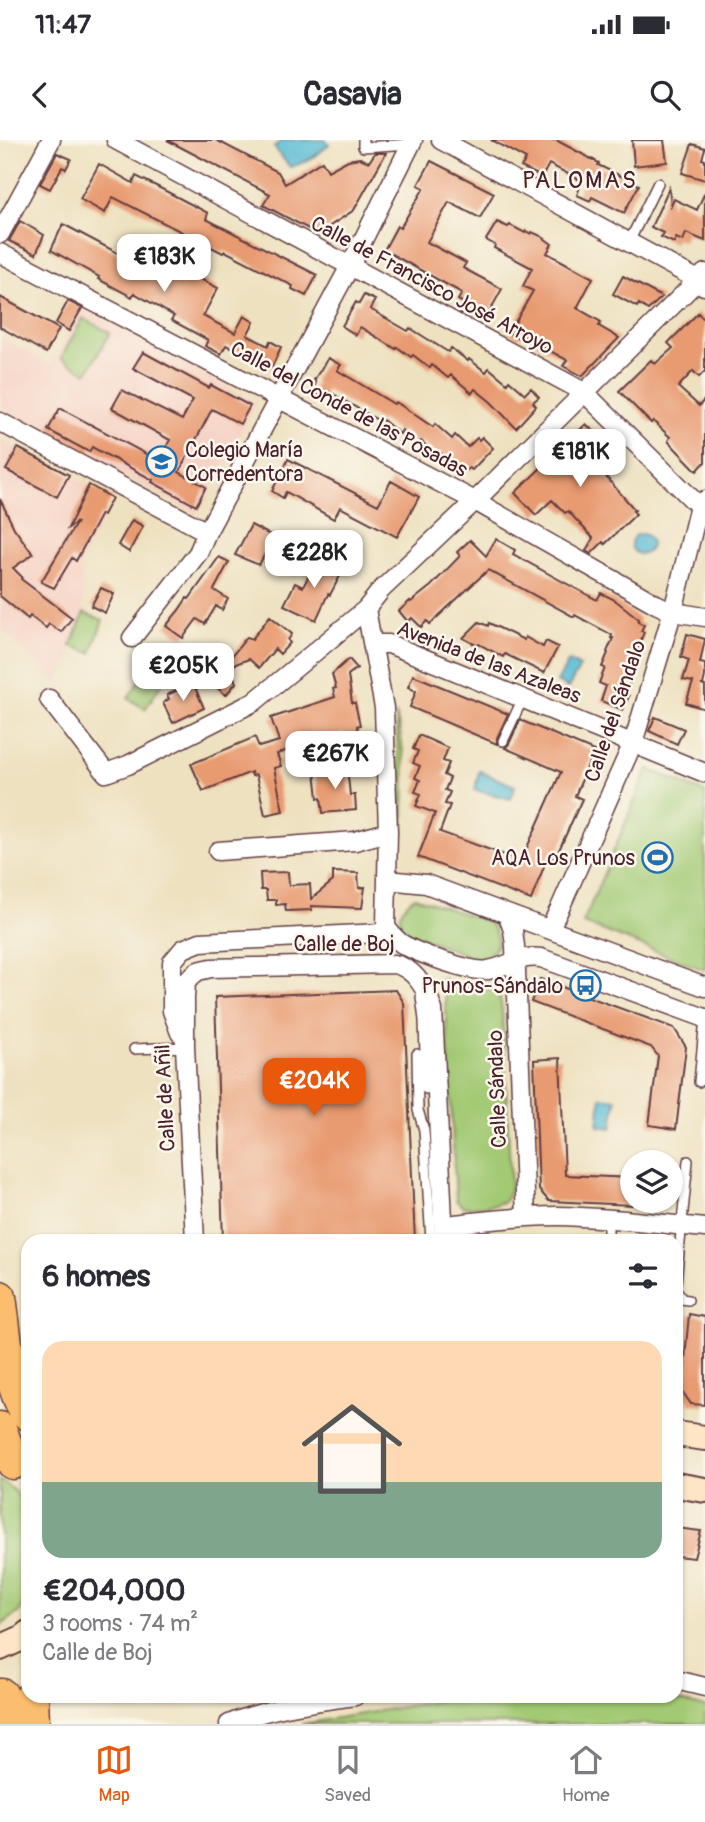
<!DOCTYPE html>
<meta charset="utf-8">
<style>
body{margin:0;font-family:Pangolin,sans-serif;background:#f7f7f7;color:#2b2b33;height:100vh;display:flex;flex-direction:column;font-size:26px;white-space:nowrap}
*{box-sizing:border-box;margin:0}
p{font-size:23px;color:#7c7c81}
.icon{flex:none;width:38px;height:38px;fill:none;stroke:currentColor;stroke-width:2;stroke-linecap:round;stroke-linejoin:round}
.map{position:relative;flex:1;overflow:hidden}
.details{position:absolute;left:21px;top:1094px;width:662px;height:469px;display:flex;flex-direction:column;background:#fff;border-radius:21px;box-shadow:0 2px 5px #0004}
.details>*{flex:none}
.tools{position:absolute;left:620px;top:1010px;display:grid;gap:14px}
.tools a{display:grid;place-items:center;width:63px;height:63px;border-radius:50%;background:#fff;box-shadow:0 2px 5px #0004;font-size:35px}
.price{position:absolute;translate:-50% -60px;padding:0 16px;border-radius:14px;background:#fff;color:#222;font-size:23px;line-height:46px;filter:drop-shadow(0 2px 4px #0008)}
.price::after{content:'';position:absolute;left:50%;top:42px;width:21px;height:16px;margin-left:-10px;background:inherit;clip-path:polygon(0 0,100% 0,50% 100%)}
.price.selected{background:#ea580c;color:#fff}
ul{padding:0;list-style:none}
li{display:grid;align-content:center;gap:14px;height:371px;padding:0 21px}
li span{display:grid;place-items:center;height:217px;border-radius:21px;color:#555}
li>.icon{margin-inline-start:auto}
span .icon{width:126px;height:126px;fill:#fffc;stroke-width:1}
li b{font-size:30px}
h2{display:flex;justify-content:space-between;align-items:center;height:84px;padding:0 21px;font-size:30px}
.status{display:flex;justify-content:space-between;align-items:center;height:49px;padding:0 35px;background:#fff;direction:ltr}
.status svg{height:19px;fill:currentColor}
header{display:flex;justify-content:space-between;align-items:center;height:91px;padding:0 21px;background:#fff;font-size:32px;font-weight:800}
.tab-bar{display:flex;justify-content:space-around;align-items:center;height:98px;border-top:2px solid #e1e1e2;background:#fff;font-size:19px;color:#7c7c81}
.tab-bar a{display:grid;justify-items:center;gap:4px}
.tab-bar .selected{color:#ea580c}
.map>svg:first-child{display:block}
.built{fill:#f5d2c3}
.green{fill:#a2c973;stroke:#76744f;stroke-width:2}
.water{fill:#56bbd4;stroke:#506d80;stroke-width:2}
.building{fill:#e89a6f}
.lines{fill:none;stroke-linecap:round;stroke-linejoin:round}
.service-casing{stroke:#633c41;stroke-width:12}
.minor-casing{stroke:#633c41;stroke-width:21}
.secondary-casing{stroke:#633c41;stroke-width:28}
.motorway-casing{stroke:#633c41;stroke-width:35}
.service{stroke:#fff;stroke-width:9}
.minor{stroke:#fff;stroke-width:18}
.secondary{stroke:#fde5c5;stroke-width:24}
.motorway{stroke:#fabe6e;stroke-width:32}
.labels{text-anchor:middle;stroke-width:5;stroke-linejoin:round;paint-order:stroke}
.street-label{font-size:21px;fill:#4a1f2b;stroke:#fbf7ec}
.poi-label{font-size:21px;fill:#4a1f2b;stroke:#fbf7ec;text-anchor:end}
.quarter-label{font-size:24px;letter-spacing:2px;fill:#4a1f2b;stroke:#fbf7ec}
</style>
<div class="status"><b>11:47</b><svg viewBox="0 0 49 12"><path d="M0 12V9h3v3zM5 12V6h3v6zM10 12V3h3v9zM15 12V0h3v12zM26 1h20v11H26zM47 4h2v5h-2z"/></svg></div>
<header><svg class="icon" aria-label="back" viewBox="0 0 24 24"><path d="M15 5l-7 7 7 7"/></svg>Casavia<svg class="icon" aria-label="search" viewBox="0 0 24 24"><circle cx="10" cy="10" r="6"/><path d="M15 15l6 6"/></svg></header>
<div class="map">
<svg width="705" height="1584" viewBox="0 0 705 1584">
<rect width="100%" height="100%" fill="#fbf7ec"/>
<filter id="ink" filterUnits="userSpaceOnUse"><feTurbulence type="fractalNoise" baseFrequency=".0143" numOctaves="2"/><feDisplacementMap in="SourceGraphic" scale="14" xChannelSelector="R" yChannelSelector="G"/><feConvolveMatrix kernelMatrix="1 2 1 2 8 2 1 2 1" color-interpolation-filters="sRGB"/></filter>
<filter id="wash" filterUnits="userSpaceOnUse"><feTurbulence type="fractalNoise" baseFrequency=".00686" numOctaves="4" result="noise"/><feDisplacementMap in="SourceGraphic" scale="28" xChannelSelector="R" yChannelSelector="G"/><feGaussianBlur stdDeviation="1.57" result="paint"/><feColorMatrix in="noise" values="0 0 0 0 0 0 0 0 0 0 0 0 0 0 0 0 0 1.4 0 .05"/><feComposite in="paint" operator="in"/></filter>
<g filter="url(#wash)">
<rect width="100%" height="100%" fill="#eee1c0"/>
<path class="built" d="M82,168L257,263L197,375L0,268V197L51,224Z
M0,298L112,358L81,422L84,473L71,506L72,517L57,545L0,488Z"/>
<path class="green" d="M83,178L110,193L87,233L61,218Z
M84,473L103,480L91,513L71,506Z
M153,520L170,531L145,569L128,558Z
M396,574C407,614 406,656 402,696Z
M648,629L705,653V830L583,783Z
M415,757L488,782C504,799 499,814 476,819L405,791C394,777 402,766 415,757Z
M442,838C458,848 476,847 494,849L499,854L502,868L511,1048L505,1061C491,1067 478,1067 463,1067L456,1060L445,853L439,840Z
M0,1340C12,1347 23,1359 28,1371V1458L18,1473L0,1486Z
M468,1556H642L686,1562L705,1567V1584H302Z"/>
<path class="water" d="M282,0H325L329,4C317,16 307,22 290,27L274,7Z
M631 404a10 10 0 1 1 20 0a10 10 0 1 1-20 0Z
M569,521L580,527L568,548L557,542Z
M479,631L515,646L511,659L475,650Z
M601,957L616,959L612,988L598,986Z"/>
<g id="blocks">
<path class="building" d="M167,0H216L278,32L285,44L322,21L328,31L348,20L360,18L369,22L375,13H386L354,70L330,86L324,97L263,65L270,54Z
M491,0H556L599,23L598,25L639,45L624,73L592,57L590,61L577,55L582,41L549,24L542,37L521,27L526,19Z
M632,0H664L667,22L634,26Z
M692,4L705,8L702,19L705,20V40L682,33Z
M57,13L71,19L66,29L62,27L50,49L40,44Z
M431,21L494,53L480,78L449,62L427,102L466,123L463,128L502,149L487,176L458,160L462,153L384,110L397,86L400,88L424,48L418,45Z
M99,24L133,43L136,36L156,46L208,73L206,79L317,135L306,156L292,149L293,146L225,111L223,113L113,57L105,73L80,59Z
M669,48L671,66L674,59L697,70L705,52V101L686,93L683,101L676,98L674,103L661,97L663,93L651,87Z
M20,81L44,95L36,114L9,101Z
M497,82L508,87L510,85L525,93L526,91L531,94L532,92L541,96L552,104L547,113L593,138L577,168L601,182L599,186L619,198L582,236L563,226L567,220L521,195L519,198L509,193L533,151L523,146L532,128L494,108L495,105L486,100Z
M63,84L159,135L167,122L218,148L203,176L235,193L244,176L254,182L247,195L268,206L270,201L281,207L271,229L226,205L221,214L205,206L208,200L171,180L174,176L134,153L132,157L98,139L99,137L51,110Z
M623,136L662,157L648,170L639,164L637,167L613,154Z
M364,155L375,160L370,169L408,191L410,188L448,212L451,208L468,221L469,219L486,232L489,228L507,243L509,240L525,254L531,248L539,257L533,262L536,266L516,288L491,262L475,249L472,253L451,235L448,238L432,225L430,228L413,215L411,217L397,207L396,209L360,187L356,195L342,186L356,162L359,164Z
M0,157L59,189L46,213L0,187Z
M68,161L82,168L69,191L56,183Z
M698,173L705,180V231L699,237L693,231L678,247L699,266L705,259V322L697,331L668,301L670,297L653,281L651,283L619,251L651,220L655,224L673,208L668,203Z
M143,212L209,248L211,245L250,266L240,284L212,269L179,332L206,347L196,366L152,342L153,340L92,307L89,312L48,290L60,268L159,321L170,300L112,268L122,250L182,280L193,260L133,228Z
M328,218L341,225L337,230L394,264L396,262L433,287L435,284L452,299L455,295L468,307L477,298L479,300L482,297L493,308L472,330L469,328L464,332L440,312L437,315L421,301L418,304L402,290L400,294L383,280L381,282L326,250L323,257L313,251L316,242L314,240Z
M586,284L607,305L592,321L635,370L633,371L636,374L605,404L603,402L591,414L586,411L593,398L568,371L565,373L552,360L536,375L515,353Z
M18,308L69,335L57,357L6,330Z
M288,319L378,365L391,341L419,357L397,397L340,367L334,379L286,352L283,358L272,351Z
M89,345L112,358L103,375L101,374L76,421L72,418L54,448L41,442L77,382L68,388Z
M0,359L14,388L33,414L13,428L22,437L21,439L72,478L61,492L49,484L46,488L30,476L28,479L0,456Z
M132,380L143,386L129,412L118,405Z
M251,385L274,397L259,425L235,415Z
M496,399L515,410L513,414L558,439L597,460L601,453L615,460L639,479L638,482L644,485L641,491L644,492L638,508L640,509L633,523L636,524L629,538L631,539L625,554L629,556L623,570L601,561L606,546L599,543L605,528L602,527L608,513L607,512L613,498H611L612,495L575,475L574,477L488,430L430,484L427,481L421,487L412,478L408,482L399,471L410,461L411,462L431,446L460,416L457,412L470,400L486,416Z
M219,417L229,422L214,450L228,459L222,470L216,466L205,484L197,479L183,498L166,486L179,470L187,458L189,459Z
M317,419L342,432L330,455L328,454L316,480L284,465L295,443L303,447Z
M101,448L114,454L105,473L91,466Z
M270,476L292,494L288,500L290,503L280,514L275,509L259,528L249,519L230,526L236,543L226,555L201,534L218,515L227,522L247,497L252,499Z
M479,482L488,486L489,483L524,500L525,497L543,507L546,501L558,507L544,533L505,514L503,517L479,504L478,506L463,498Z
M687,494L705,499L700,523L705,524V536L703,545H701L705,546V569L686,563L693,542L683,540L689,520L681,517Z
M349,519L357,528L348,535L352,563H355L360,585L357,586L360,601L346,604L344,593L316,602L315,600L277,614L281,626L274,628L283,671L265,675L256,635L252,636L251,632L203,651L191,624L255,597L259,607L279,601L271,578L335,557L333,549L336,548L332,534Z
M413,535L508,574L497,598V604L410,567L416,551L408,547Z
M193,543L204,568L173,583L163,563L169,559L167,555Z
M655,577L684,589L677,604L649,591Z
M520,580L594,611L575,656L582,659L555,719L548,716L531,760L418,717L435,673L416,666L421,654L415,652L420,640L415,638L420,626L413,623L418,611L413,609L419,595L448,608L443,621L449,623L444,635L450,638L445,650L450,652L445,664L450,665L440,692L521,721L561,632L505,608L509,604Z
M347,628L350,655H355L356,670L323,673L321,658H318L315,631Z
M288,732L289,745L310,744L311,759L333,741V732L358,733L359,748L365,747L362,768L311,766L312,770L286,771L285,764L276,765V760H267L266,750H261L260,733Z
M540,839L674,888L686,907L676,989L649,985L658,916L651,907L531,862Z
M396,850L404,863L415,1101H223L215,857Z
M560,918L565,1035L632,1038V1065L549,1061L539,1050L534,920Z
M689,1174L705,1177V1265L691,1264L682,1251Z
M676,1388L701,1391L694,1418L676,1416Z"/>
</g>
</g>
<g filter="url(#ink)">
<use href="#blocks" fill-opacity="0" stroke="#633c41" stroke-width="2"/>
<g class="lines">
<defs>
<path id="service" d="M363,0V7L411,4
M629,102L658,43
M503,601L523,558
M421,857L424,880L426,949
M134,909L185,907
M417,914L418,970L424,990L431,1101
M699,942L705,878
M608,1101V1078
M676,1143L688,1021
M676,1150L682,1159L688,1160"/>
<path id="minor" d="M116,0L584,252L699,366
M441,0L698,140L704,146
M0,94L51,0
M0,113L475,361L656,464L673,472L705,477
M0,282L207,392
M366,469L384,568L388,692L386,785L388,790
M132,498L198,413L207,392L350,126L413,0
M373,504H389L705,633
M49,559L106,633L128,625L254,562L322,506L366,469L381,450L475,361L705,133
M218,711L355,701L388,692
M388,740L426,744L705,847
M507,774L513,790L515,806L526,1077
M546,788L552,784L560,768L633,603L674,467L699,366L705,360
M388,790C393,796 398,802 404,805C420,814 472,833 488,830C508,827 519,815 541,818L705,878
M180,893L172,871V822L183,809L200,802L380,793L388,790
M444,1088L455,1084C489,1080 523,1076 558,1076C607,1077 656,1083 705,1088
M195,1101L185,907V858L186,842L193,835L198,831L211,828L394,824C415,828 427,850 433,870L444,1101
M676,1540L705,1547
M229,1584C270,1567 313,1562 355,1556"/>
<path id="secondary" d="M676,1294L705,1298
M676,1345L705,1350
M0,1508L22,1498L28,1493"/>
<path id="motorway" d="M0,1157C5,1190 8,1248 28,1274
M0,1288L13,1323
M2,1555L5,1584
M32,1556L33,1584"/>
</defs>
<use href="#service" class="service-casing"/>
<use href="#minor" class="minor-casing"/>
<use href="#secondary" class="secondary-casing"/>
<use href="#motorway" class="motorway-casing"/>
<use href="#service" class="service"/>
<use href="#minor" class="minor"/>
<use href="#secondary" class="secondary"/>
<use href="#motorway" class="motorway"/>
</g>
</g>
<defs>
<symbol id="school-ring" viewBox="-11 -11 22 22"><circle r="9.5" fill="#fbf7ec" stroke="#1f6fb2" stroke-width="1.5"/><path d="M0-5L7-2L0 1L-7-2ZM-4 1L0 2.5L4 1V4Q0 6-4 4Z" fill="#1f6fb2"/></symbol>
<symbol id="stadium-ring" viewBox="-11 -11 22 22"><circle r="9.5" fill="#fbf7ec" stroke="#1f6fb2" stroke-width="1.5"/><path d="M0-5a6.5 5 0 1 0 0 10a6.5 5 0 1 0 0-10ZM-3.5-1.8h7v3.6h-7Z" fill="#1f6fb2"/></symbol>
<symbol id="bus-ring" viewBox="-11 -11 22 22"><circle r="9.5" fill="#fbf7ec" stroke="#1f6fb2" stroke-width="1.5"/><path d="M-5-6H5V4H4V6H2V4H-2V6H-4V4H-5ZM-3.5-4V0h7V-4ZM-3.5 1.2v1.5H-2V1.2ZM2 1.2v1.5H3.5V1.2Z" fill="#1f6fb2"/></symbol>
</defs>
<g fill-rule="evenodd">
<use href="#school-ring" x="144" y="304" width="35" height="35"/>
<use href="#stadium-ring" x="640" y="700" width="35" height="35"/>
<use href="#bus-ring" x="568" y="828" width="35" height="35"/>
</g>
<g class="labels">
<g class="street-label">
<text transform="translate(432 145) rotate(28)" y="7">Calle de Francisco José Arroyo</text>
<text transform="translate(349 269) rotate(28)" y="7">Calle del Conde de las Posadas</text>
<text transform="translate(489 522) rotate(21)" y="7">Avenida de las Azaleas</text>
<text transform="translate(615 571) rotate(-71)" y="7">Calle del Sándalo</text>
<text x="344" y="811">Calle de Boj</text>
<text transform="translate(497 949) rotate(-92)" y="7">Calle Sándalo</text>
<text transform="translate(165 958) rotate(-93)" y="7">Calle de Añil</text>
</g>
<g class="poi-label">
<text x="185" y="317" text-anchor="start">Colegio María<tspan x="185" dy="24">Corredentora</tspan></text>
<text x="635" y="725">AQA Los Prunos</text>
<text x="563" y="853">Prunos-Sándalo</text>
</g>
<g class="quarter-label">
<text x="580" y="48">PALOMAS</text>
</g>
</g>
</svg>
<div class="tools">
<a><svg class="icon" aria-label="layers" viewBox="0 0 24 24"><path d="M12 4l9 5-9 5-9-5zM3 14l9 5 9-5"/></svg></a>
</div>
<b class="price" style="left:164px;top:154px">€183K</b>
<b class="price" style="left:580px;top:349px">€181K</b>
<b class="price" style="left:314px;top:450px">€228K</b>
<b class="price" style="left:183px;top:563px">€205K</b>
<b class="price" style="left:335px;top:651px">€267K</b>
<b class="price selected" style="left:314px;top:978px">€204K</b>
<section class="details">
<h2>6 homes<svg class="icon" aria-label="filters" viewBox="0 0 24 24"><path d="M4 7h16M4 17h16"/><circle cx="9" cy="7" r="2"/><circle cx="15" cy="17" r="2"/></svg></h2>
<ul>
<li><span style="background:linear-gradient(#ffd9b3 65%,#7fa58c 0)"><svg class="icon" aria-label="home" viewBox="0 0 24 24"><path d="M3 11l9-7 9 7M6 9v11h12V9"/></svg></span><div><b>€204,000</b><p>3 rooms · 74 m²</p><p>Calle de Boj</p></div></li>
</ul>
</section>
</div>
<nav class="tab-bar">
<a class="selected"><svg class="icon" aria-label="map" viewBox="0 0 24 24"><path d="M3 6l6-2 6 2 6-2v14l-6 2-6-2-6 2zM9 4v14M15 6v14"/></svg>Map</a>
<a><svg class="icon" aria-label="saved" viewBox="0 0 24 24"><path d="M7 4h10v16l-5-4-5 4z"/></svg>Saved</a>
<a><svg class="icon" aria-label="home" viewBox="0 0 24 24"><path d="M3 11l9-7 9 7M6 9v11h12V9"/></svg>Home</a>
</nav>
